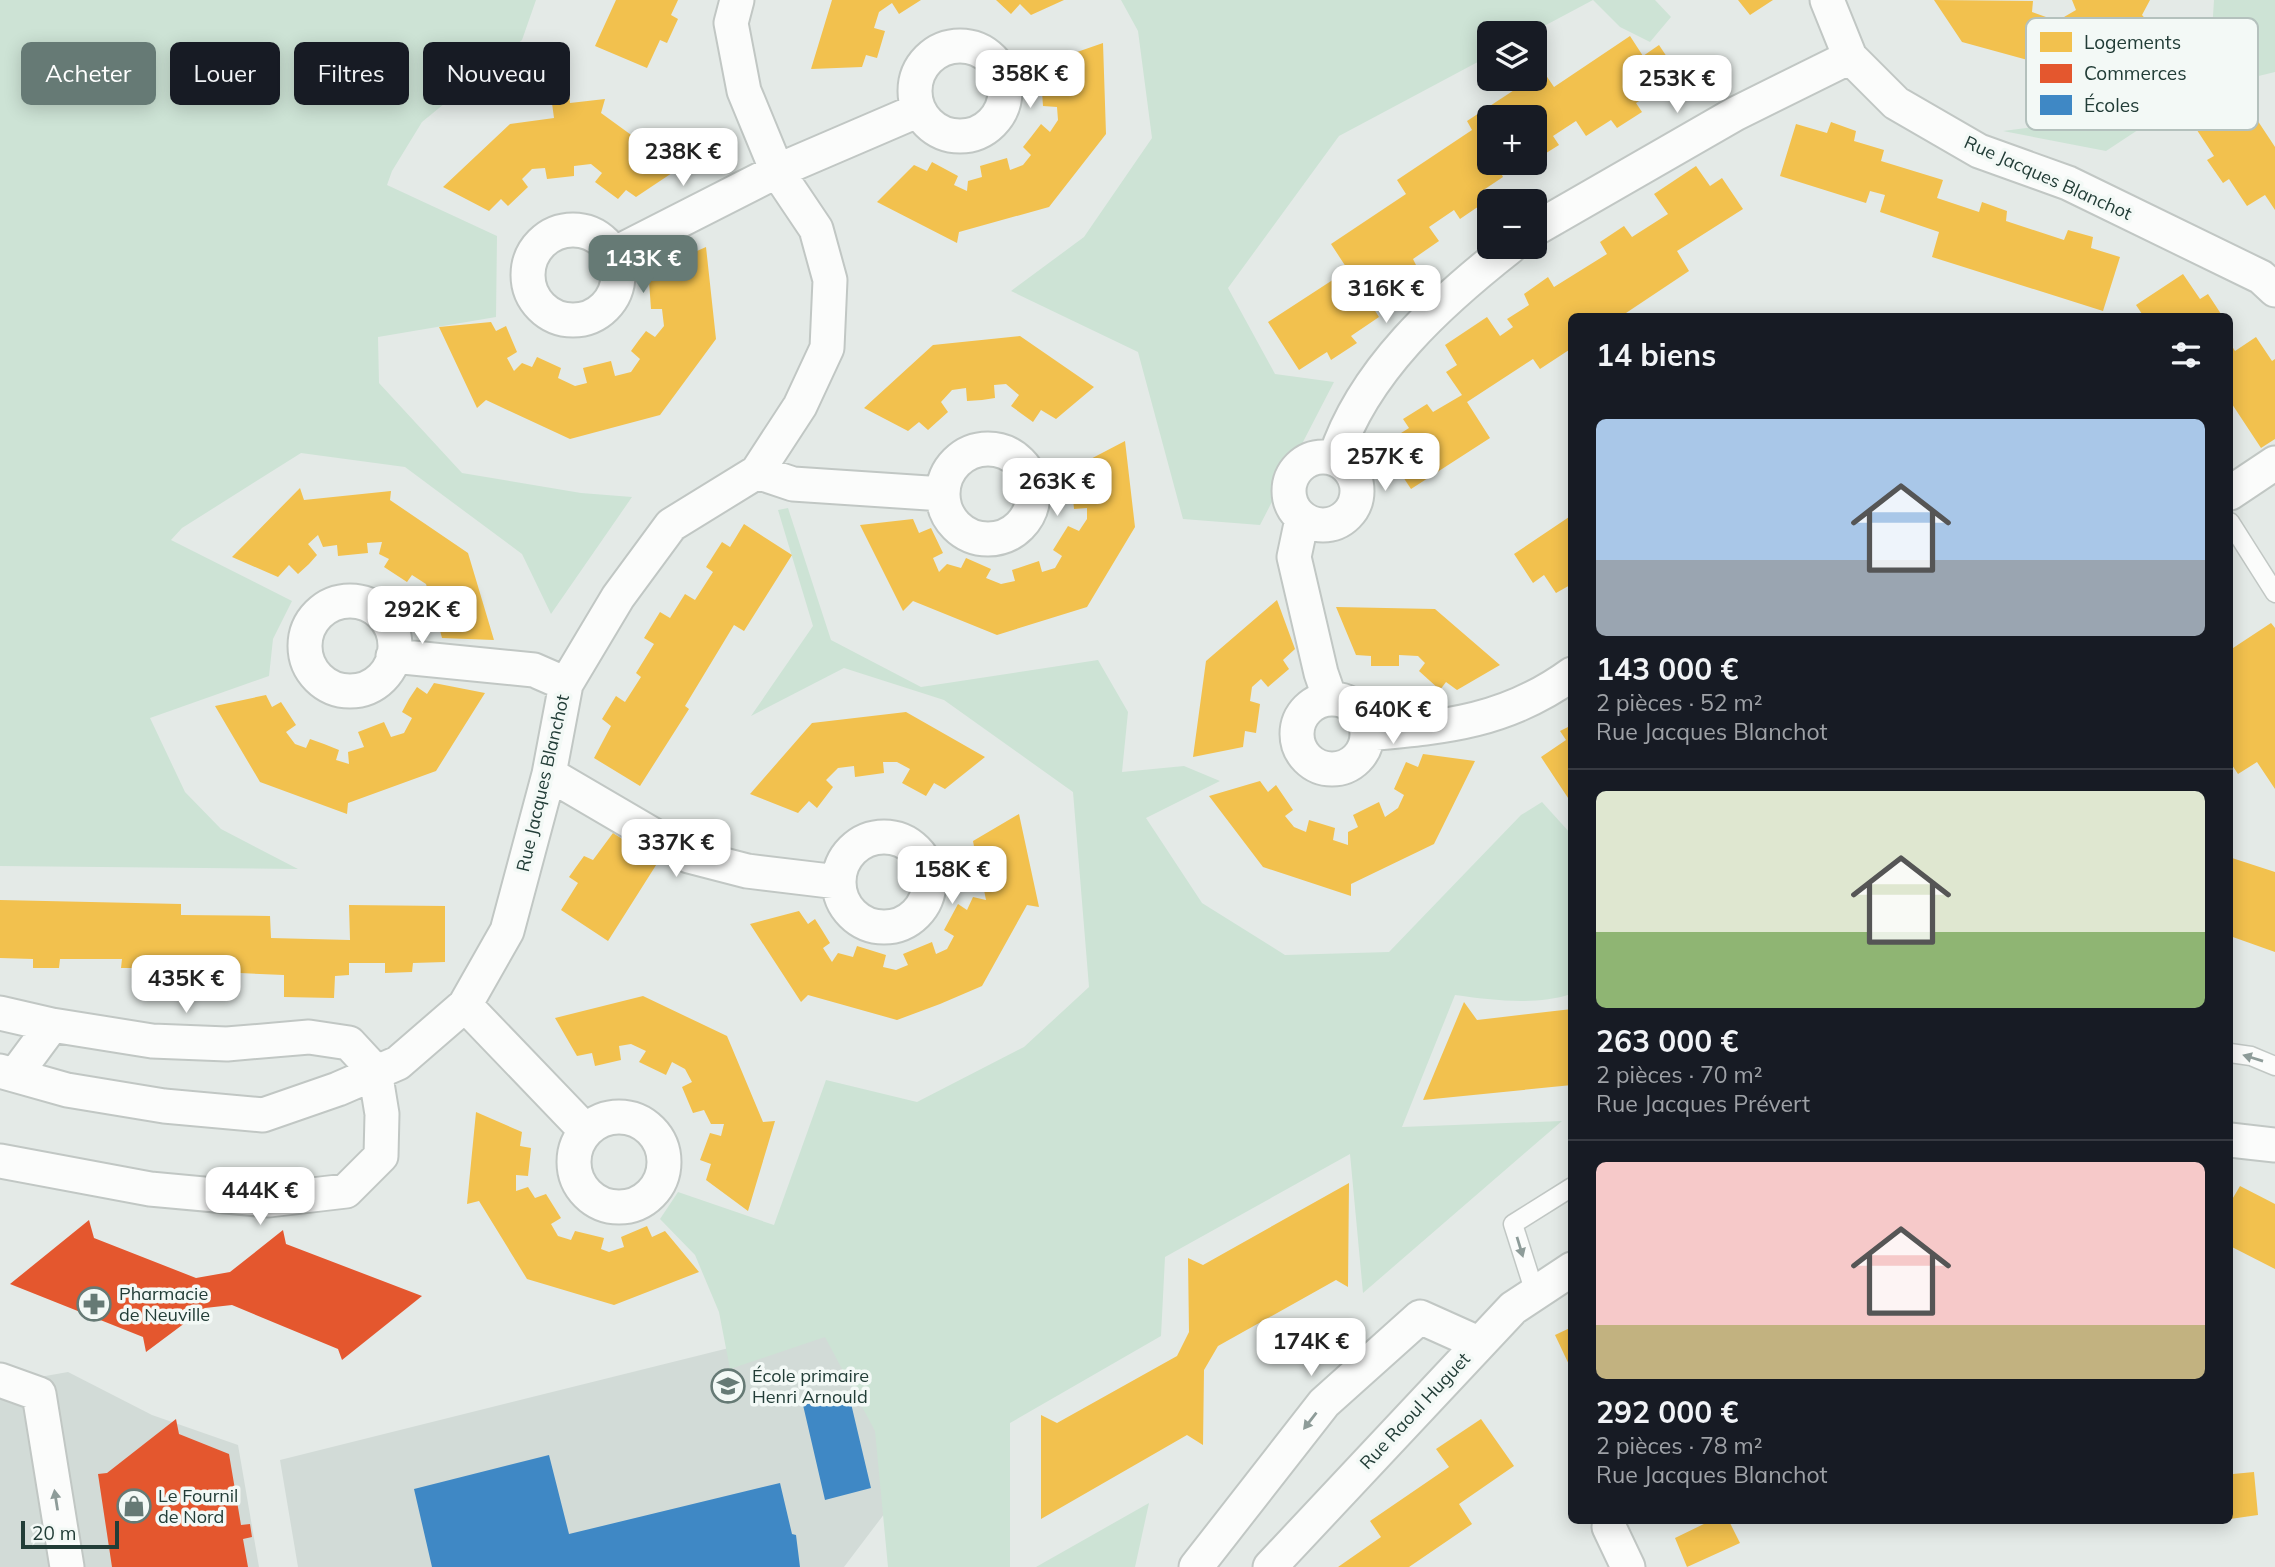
<!DOCTYPE html>
<html lang="fr">
<meta charset="utf-8">
<style>
body{margin:0;font-family:Mulish,sans-serif;background:#242831;color:#f1f3f6;height:100vh;display:flex;flex-direction:column;font-size:26px;white-space:nowrap}
*{box-sizing:border-box;margin:0}
p{font-size:23px;color:#9ea1a6}
.icon{flex:none;width:38px;height:38px;fill:none;stroke:currentColor;stroke-width:2;stroke-linecap:round;stroke-linejoin:round}
.map{position:relative;flex:1;overflow:hidden}
.drawer{position:absolute;left:1568px;top:313px;width:665px;height:1211px;display:flex;flex-direction:column;background:#171b24;border-radius:10px;box-shadow:0 4px 18px #0003}
.drawer>*{flex:none}
.banner{position:absolute;left:21px;top:42px;width:665px;height:63px;display:flex;gap:14px}
.tools{position:absolute;left:1477px;top:21px;display:grid;gap:14px}
.tools a{display:grid;place-items:center;width:70px;height:70px;border-radius:10px;background:#171b24;box-shadow:0 4px 18px #0003;font-size:35px}
.scale{position:absolute;left:21px;bottom:18px;width:98px;box-sizing:border-box;padding-left:7px;border:4px solid #223d37;border-top:0;font-size:19px;line-height:24px;white-space:nowrap;color:#223d37;-webkit-text-stroke:5px #f3f9f6;paint-order:stroke}
.price{position:absolute;translate:-50% -60px;padding:0 16px;border-radius:14px;background:#fff;color:#222;font-size:23px;line-height:46px;filter:drop-shadow(0 2px 4px #0008)}
.price::after{content:'';position:absolute;left:50%;top:42px;width:21px;height:16px;margin-left:-10px;background:inherit;clip-path:polygon(0 0,100% 0,50% 100%)}
.price.selected{background:#667a75;color:#fff}
ul{padding:0;list-style:none}
li{display:grid;align-content:center;gap:14px;height:371px;padding:0 28px}
li+li{border-top:2px solid #363941}
li span{display:grid;place-items:center;height:217px;border-radius:10px;color:#555}
li>.icon{margin-inline-start:auto}
span .icon{width:126px;height:126px;fill:#fffc;stroke-width:1}
li b{font-size:30px}
h2{display:flex;justify-content:space-between;align-items:center;height:84px;padding:0 28px;font-size:30px}
.tag{padding:0 24px;border-radius:10px;background:#171b24;box-shadow:0 4px 18px #0003;font-size:24px;line-height:63px}
.tag.selected{background:#667a75;color:#fff}
.map>svg:first-child{display:block}
.built{fill:#d2dbd7}
.green{fill:#cde3d5}
.homes{fill:#f2c14e}
.shops{fill:#e4572e}
.schools{fill:#3f88c5}
.lines{fill:none;stroke-linecap:round;stroke-linejoin:round}
.lane-casing{stroke:#c1c7c4;stroke-width:21}
.street-casing{stroke:#c1c7c4;stroke-width:37}
.lane{stroke:#fbfcfb;stroke-width:18}
.street{stroke:#fbfcfb;stroke-width:33}
.oneway{fill:#8e9c99}
.labels{text-anchor:middle;stroke-width:7;stroke-linejoin:round;paint-order:stroke}
.street-label{font-size:18px;fill:#223d37;stroke:#f3f9f6}
.poi-label{font-size:18px;fill:#223d37;stroke:#f3f9f6;text-anchor:start}
.key{fill:#f3f9f6;stroke:#b4c1bd;stroke-width:2}
.key-label{font-size:19px;fill:#223d37}
</style>
<div class="map">
<svg width="2275" height="1567" viewBox="0 0 2275 1567">
<rect width="100%" height="100%" fill="#e4eae7"/>
<path class="built" d="M873,1312L891,1505L844,1567H298L280,1460Z
M68,1372L152,1415L238,1445L259,1567H0V1384Z"/>
<path class="green" d="M0,0H536L522,40L422,122L392,171L387,185L497,236L496,317L378,337L379,383L462,473L581,493L632,497L551,614L522,554L405,467L301,453L182,528L171,540L292,601L273,639L269,676L150,718L185,792L221,829L298,869L0,866Z
M1121,0H1655L1671,17L1650,42L1620,27L1593,0L1531,33H1489V56L1339,136L1228,288L1275,374L1334,382L1260,525L1183,519L1138,352L1011,291L1084,237L1152,138L1138,31Z
M2214,0H2275V72L2197,91L2106,151L2003,131L2090,120L2212,32Z
M788,508L831,640L921,687L1098,660L1128,712L1122,772L1184,766L1220,781L1146,818L1202,903L1285,955L1389,952L1521,815L1542,802L1571,834V994C1535,1006 1492,1000 1455,995L1402,1127L1562,1121L1363,1293L1350,1154L1165,1257L1161,1336L1010,1423V1567H888L875,1431L825,1337L730,1369L719,1312L695,1255L660,1219L678,1192L774,1225L826,1080L917,1102L1024,1047L1089,987L1073,792L944,700L844,668L751,716L813,626L778,510Z
M1149,1503L1135,1567H1036Z"/>
<path class="homes" d="M616,0H678L671,15L678,19L667,43L660,40L647,68L595,46Z
M832,0H921L899,14L892,3L879,12L874,28L885,31L877,58L866,55L862,67L811,69Z
M996,0H1064L1031,15L1020,4L1011,14Z
M1738,0H1773L1750,15Z
M1934,0L2033,1L2032,12L2046,17L2050,66L1962,42Z
M2072,0H2150L2142,15L2151,25L2069,68L2064,17L2076,10Z
M1630,36L1643,56L1659,45L1679,75L1636,103L1642,112L1617,128L1611,120L1586,136L1576,121L1553,136L1559,145L1535,160V117H1489V163H1512L1500,171L1503,177L1479,193L1485,202L1460,219L1454,210L1429,227L1439,241L1413,259L1417,267L1393,283L1388,275L1363,292L1379,317L1351,336L1357,343L1331,360L1327,352L1299,370L1268,322L1348,270L1331,244L1406,194L1397,180L1472,130L1467,121L1543,71L1554,87Z
M1103,43L1106,134L1049,207L959,232L957,243L877,202L914,165L927,171L932,162L958,176L954,185L967,191L968,181L982,177L980,166L1007,158L1010,170L1023,165L1031,155L1023,147L1031,137L1041,124L1050,132L1058,120L1057,107L1043,106L1041,77L1055,76L1054,60Z
M569,94L570,103L605,99L601,113L678,169L636,197L626,190L618,199L595,182L602,173L591,164L574,166V176L547,179L545,168L532,169L522,179L528,187L508,206L501,199L489,211L443,187L510,124L554,118L551,96Z
M2217,97L2226,111L2244,100L2275,147V210L2265,195L2247,206L2229,179L2223,183L2207,160L2214,156L2187,115Z
M1831,122L1856,131L1854,141L1884,150L1881,161L1943,180L1937,198L1979,212L1982,202L2007,211L2006,221L2064,240L2068,230L2093,237L2091,248L2120,257L2103,311L1932,257L1939,232L1880,212L1885,195L1870,191L1866,203L1780,176L1796,124L1827,133Z
M1696,166L1710,186L1722,178L1743,209L1677,251L1689,271L1620,317H1572V348L1540,369L1533,359L1467,402L1490,438L1411,489L1382,445L1409,428L1403,419L1427,404L1433,412L1462,395L1446,372L1457,365L1445,345L1487,317L1500,336L1513,327L1507,319L1529,305L1524,294L1548,277L1554,287L1607,254L1600,242L1624,226L1632,237L1668,214L1654,194Z
M706,247L716,339L660,415L570,439L486,400L477,408L439,327L491,322L496,331L506,326L517,352L507,358L514,371L522,363L532,367L537,357L561,368L558,378L575,386L587,383L583,368L611,361L615,376L631,372L640,359L631,351L639,340L646,331L655,337L664,326L662,309H651L649,281L659,280L658,268Z
M2183,274L2200,299L2208,294L2223,317H2144L2136,305Z
M1020,336L1094,387L1056,419L1041,410L1033,422L1011,406L1019,395L1006,384L994,385L995,398L982,400L967,401L966,388L952,390L941,402L948,412L928,430L919,422L908,431L864,408L933,345Z
M2256,337L2272,361L2275,359V439L2261,448L2230,401V343L2235,351Z
M1125,441L1135,527L1087,607L997,635L913,601L903,611L860,525L913,519L919,533L931,528L943,553L933,558L939,572L947,564L961,568L966,558L991,569L986,578L1001,584L1015,581L1012,570L1039,561L1042,572L1055,568L1062,556L1053,550L1068,526L1079,531L1087,519V508L1074,509L1071,478L1083,476L1081,464Z
M300,488L304,500L391,491L390,500L468,553L494,640L442,638L438,623L426,627L418,598L429,594L426,584L412,575L407,582L384,567L389,559L379,554L382,542L367,543L368,553L338,556L337,545L323,547L318,535L308,544L317,555L309,564L298,574L289,565L278,577L232,557Z
M1572,515V584L1556,593L1544,575L1533,583L1514,554Z
M744,524L792,555L744,631L734,625L685,706L689,709L640,786L594,758L611,726L602,719L616,696L625,702L641,677L636,673L654,644L644,638L660,612L670,618L685,594L695,600L713,572L706,567L722,542L730,547Z
M1277,600L1295,649L1283,660L1289,669L1268,687L1261,679L1252,687L1250,701L1260,704L1256,733L1245,731L1243,747L1193,757L1206,661Z
M1336,607L1435,609L1500,665L1457,690L1446,682L1440,690L1419,671L1425,663L1418,656L1399,655V666H1371V656L1356,655Z
M2271,623L2275,628V789L2257,762L2238,774L2230,762V650Z
M434,683L485,693L436,771L348,803L347,814L260,782L215,706L266,695L272,707L281,702L296,725L286,732L295,744L306,748L310,739L324,744L339,750L336,760L349,764L348,752L364,747L358,732L384,722L391,737L404,733L412,718L402,712L409,699L417,687L427,694Z
M906,712L985,757L945,789L934,783L926,796L902,783L910,769L897,762H883L884,773L855,777L854,766L838,768L826,780L833,787L817,808L809,801L798,813L750,794L812,723Z
M1572,725V804L1541,757L1566,740L1560,731Z
M1423,754L1475,761L1434,844L1351,884V896L1263,867L1209,796L1260,781L1268,792L1276,785L1293,810L1285,816L1294,827L1306,832L1309,820L1335,828L1333,840L1348,845V832L1358,827L1353,815L1379,802L1385,817L1398,808L1404,795L1394,789L1406,762L1418,767Z
M1019,814L1039,907L1027,905L982,986L940,1004L897,1020L808,995L801,1002L750,924L799,911L808,924L815,919L822,930L830,943L823,948L832,962L838,953L853,957L857,946L886,955L883,967L896,970L908,965L903,954L932,942L936,954L947,949L954,936L944,930L958,904L967,910L973,897L986,900L983,885L968,887L962,860L976,857L973,841Z
M613,833L658,862L608,941L561,910L578,883L569,877L576,867L584,856L593,860Z
M2230,852L2232,858L2275,872V952L2230,936Z
M0,900L181,904V915L270,916L271,938L350,940L349,905L445,906V962L413,963L412,972L385,973V963H349V975L335,976L334,998L284,997V975L240,973L239,982L213,981L212,972L179,971V960L150,959L149,968H121L122,959H60L59,968H33V959L0,958Z
M643,996L727,1036L763,1122L775,1121L748,1211L706,1180L711,1164L700,1160L710,1133L721,1136L724,1124H711L704,1110L693,1113L682,1087L692,1082L685,1069L672,1062L666,1075L639,1062L646,1051L631,1044L619,1046L621,1060L595,1066L592,1053L577,1056L555,1018Z
M1464,1002L1477,1020L1572,1009V1085L1423,1100Z
M476,1112L522,1132L520,1146L531,1148L528,1176L516,1175V1191L528,1187L535,1198L546,1194L561,1218L551,1224L558,1236L571,1240L575,1231L604,1238L601,1249L609,1252L624,1247L621,1237L647,1226L652,1237L665,1231L699,1272L614,1305L527,1279L479,1201L467,1204Z
M1349,1183L1348,1287L1336,1280L1218,1346L1204,1370L1203,1445L1187,1435L1041,1519V1415L1057,1423L1177,1356L1189,1332L1188,1258L1203,1265Z
M2240,1186L2275,1204V1269L2230,1246V1203Z
M1572,1327V1371L1555,1335Z
M1481,1419L1514,1466L1459,1504L1472,1524L1409,1567H1338L1381,1537L1370,1521L1449,1467L1436,1449Z
M2230,1461L2233,1474L2254,1472L2258,1515L2230,1519Z
M1710,1521H1735L1730,1523L1740,1543L1687,1567L1675,1538Z"/>
<path class="shops" d="M89,1220L94,1238L196,1278L230,1272L283,1230L286,1244L422,1296L342,1360L338,1349L232,1305L205,1308L146,1352L143,1337L10,1284Z
M176,1419L179,1434L229,1454L241,1525L250,1524L252,1537L243,1539L248,1567H112L98,1474L107,1473Z"/>
<path class="schools" d="M849,1395L871,1488L825,1500L803,1405Z
M549,1455L569,1534L780,1483L792,1534L796,1535L800,1567H432L414,1489Z"/>
<g class="lines">
<defs>
<path id="lane" d="M2230,522L2275,593
M2230,1053L2251,1056L2275,1066
M1535,1293L1513,1224L1572,1187"/>
<path id="street" d="M1827,0L1850,57L1896,103L1979,151L2068,183L2261,277L2275,290
M915 91a45 45 0 1 1 90 0a45 45 0 1 1-90 0Z
M1535,229L1735,114L1850,57
M528 275a45 45 0 1 1 90 0a45 45 0 1 1-90 0Z
M614,254L777,171L919,110
M943 494a45 45 0 1 1 90 0a45 45 0 1 1-90 0Z
M1289 491a34 34 0 1 1 68 0a34 34 0 1 1-68 0Z
M1335,458C1363,371 1440,302 1510,247
M757,472L793,484L943,494
M2230,493L2275,463
M1302,519L1294,557L1321,673L1330,699
M305 646a45 45 0 1 1 90 0a45 45 0 1 1-90 0Z
M393,656L534,670L566,684
M1297 734a35 35 0 1 1 70 0a35 35 0 1 1-70 0Z
M1368,734C1445,727 1506,722 1572,674
M549,774L689,856L747,871L838,882
M839 882a45 45 0 1 1 90 0a45 45 0 1 1-90 0Z
M465,1005L586,1131
M0,1013L52,1025
M0,1071L67,1090L164,1106L263,1115L338,1089L398,1063L465,1005L507,931L549,774L566,684L618,597L671,525L757,472L800,406L827,348L830,280L816,229L777,171L744,91L731,23L737,0
M574 1162a45 45 0 1 1 90 0a45 45 0 1 1-90 0Z
M2230,1140L2275,1145
M0,1161L150,1189L269,1200L346,1191L381,1156L382,1114L375,1071L349,1043L309,1037L227,1044L152,1041L52,1025L15,1075
M0,1380L39,1394L67,1567
M1609,1527L1628,1567
M1196,1567L1324,1403L1420,1317L1478,1343
M1270,1567L1513,1308L1572,1269"/>
</defs>
<use href="#lane" class="lane-casing"/>
<use href="#street" class="street-casing"/>
<use href="#lane" class="lane"/>
<use href="#street" class="street"/>
</g>
<defs><path id="oneway-solid" d="M-6-.8H1V-3.2L6.5 0L1 3.2V.8H-6Z" transform="scale(1.75)"/></defs>
<g class="oneway">
<use href="#oneway-solid" transform="translate(2253 1058) rotate(-163)"/>
<use href="#oneway-solid" transform="translate(1520 1247) rotate(73)"/>
<use href="#oneway-solid" transform="translate(1310 1421) rotate(128)"/>
<use href="#oneway-solid" transform="translate(56 1500) rotate(-99)"/>
</g>
<defs>
<symbol id="pharmacy-ring" viewBox="-11 -11 22 22"><circle r="9.5" fill="#f3f9f6" stroke="#667a75" stroke-width="1.5"/><path d="M-2-6h4v4h4v4h-4v4h-4v-4h-4v-4h4Z" fill="#667a75"/></symbol>
<symbol id="school-ring" viewBox="-11 -11 22 22"><circle r="9.5" fill="#f3f9f6" stroke="#667a75" stroke-width="1.5"/><path d="M0-5L7-2L0 1L-7-2ZM-4 1L0 2.5L4 1V4Q0 6-4 4Z" fill="#667a75"/></symbol>
<symbol id="shop-ring" viewBox="-11 -11 22 22"><circle r="9.5" fill="#f3f9f6" stroke="#667a75" stroke-width="1.5"/><path d="M-5-2.5h2.3a2.7 3.5 0 0 1 5.4 0H5L5.5 6h-11ZM-1.5-2.5h3a1.5 2.3 0 0 0-3 0Z" fill="#667a75"/></symbol>
</defs>
<g fill-rule="evenodd">
<use href="#pharmacy-ring" x="75" y="1285" width="38" height="38"/>
<use href="#school-ring" x="709" y="1367" width="38" height="38"/>
<use href="#shop-ring" x="115" y="1487" width="38" height="38"/>
</g>
<g class="labels">
<g class="street-label">
<text transform="translate(2048 178) rotate(24)" y="6">Rue Jacques Blanchot</text>
<text transform="translate(543 783) rotate(-77)" y="6">Rue Jacques Blanchot</text>
<text transform="translate(1415 1411) rotate(-47)" y="6">Rue Raoul Huguet</text>
</g>
<g class="poi-label">
<text x="119" y="1300">Pharmacie<tspan x="119" dy="21">de Neuville</tspan></text>
<text x="752" y="1382">École primaire<tspan x="752" dy="21">Henri Arnould</tspan></text>
<text x="158" y="1502">Le Fournil<tspan x="158" dy="21">de Nord</tspan></text>
</g>
</g>
<rect x="2026" y="18" width="232" height="112" rx="10" class="key"/>
<rect x="2040" y="32" width="32" height="20" fill="#f2c14e"/>
<rect x="2040" y="64" width="32" height="19" fill="#e4572e"/>
<rect x="2040" y="95" width="32" height="20" fill="#3f88c5"/>
<g class="key-label">
<text x="2084" y="49">Logements</text>
<text x="2084" y="80">Commerces</text>
<text x="2084" y="112">Écoles</text>
</g>
</svg>
<div class="tools">
<a><svg class="icon" aria-label="layers" viewBox="0 0 24 24"><path d="M12 4l9 5-9 5-9-5zM3 14l9 5 9-5"/></svg></a>
<a>+</a>
<a>−</a>
</div>
<div class="scale">20 m</div>
<b class="price" style="left:1030px;top:110px">358K €</b>
<b class="price" style="left:1677px;top:115px">253K €</b>
<b class="price" style="left:683px;top:188px">238K €</b>
<b class="price selected" style="left:643px;top:295px">143K €</b>
<b class="price" style="left:1386px;top:325px">316K €</b>
<b class="price" style="left:1385px;top:493px">257K €</b>
<b class="price" style="left:1057px;top:518px">263K €</b>
<b class="price" style="left:422px;top:646px">292K €</b>
<b class="price" style="left:1393px;top:746px">640K €</b>
<b class="price" style="left:676px;top:879px">337K €</b>
<b class="price" style="left:952px;top:906px">158K €</b>
<b class="price" style="left:186px;top:1015px">435K €</b>
<b class="price" style="left:260px;top:1227px">444K €</b>
<b class="price" style="left:1311px;top:1378px">174K €</b>
<div class="banner">
<a class="tag selected">Acheter</a>
<a class="tag">Louer</a>
<a class="tag">Filtres</a>
<a class="tag">Nouveau</a>
</div>
<section class="drawer">
<h2>14 biens<svg class="icon" aria-label="filters" viewBox="0 0 24 24"><path d="M4 7h16M4 17h16"/><circle cx="9" cy="7" r="2"/><circle cx="15" cy="17" r="2"/></svg></h2>
<ul>
<li><span style="background:linear-gradient(#a9c7e8 65%,#9aa5b1 0)"><svg class="icon" aria-label="home" viewBox="0 0 24 24"><path d="M3 11l9-7 9 7M6 9v11h12V9"/></svg></span><div><b>143 000 €</b><p>2 pièces · 52 m²</p><p>Rue Jacques Blanchot</p></div></li>
<li><span style="background:linear-gradient(#dfe7d0 65%,#8fb573 0)"><svg class="icon" aria-label="home" viewBox="0 0 24 24"><path d="M3 11l9-7 9 7M6 9v11h12V9"/></svg></span><div><b>263 000 €</b><p>2 pièces · 70 m²</p><p>Rue Jacques Prévert</p></div></li>
<li><span style="background:linear-gradient(#f6c9c9 75%,#c2b280 0)"><svg class="icon" aria-label="home" viewBox="0 0 24 24"><path d="M3 11l9-7 9 7M6 9v11h12V9"/></svg></span><div><b>292 000 €</b><p>2 pièces · 78 m²</p><p>Rue Jacques Blanchot</p></div></li>
</ul>
</section>
</div>
